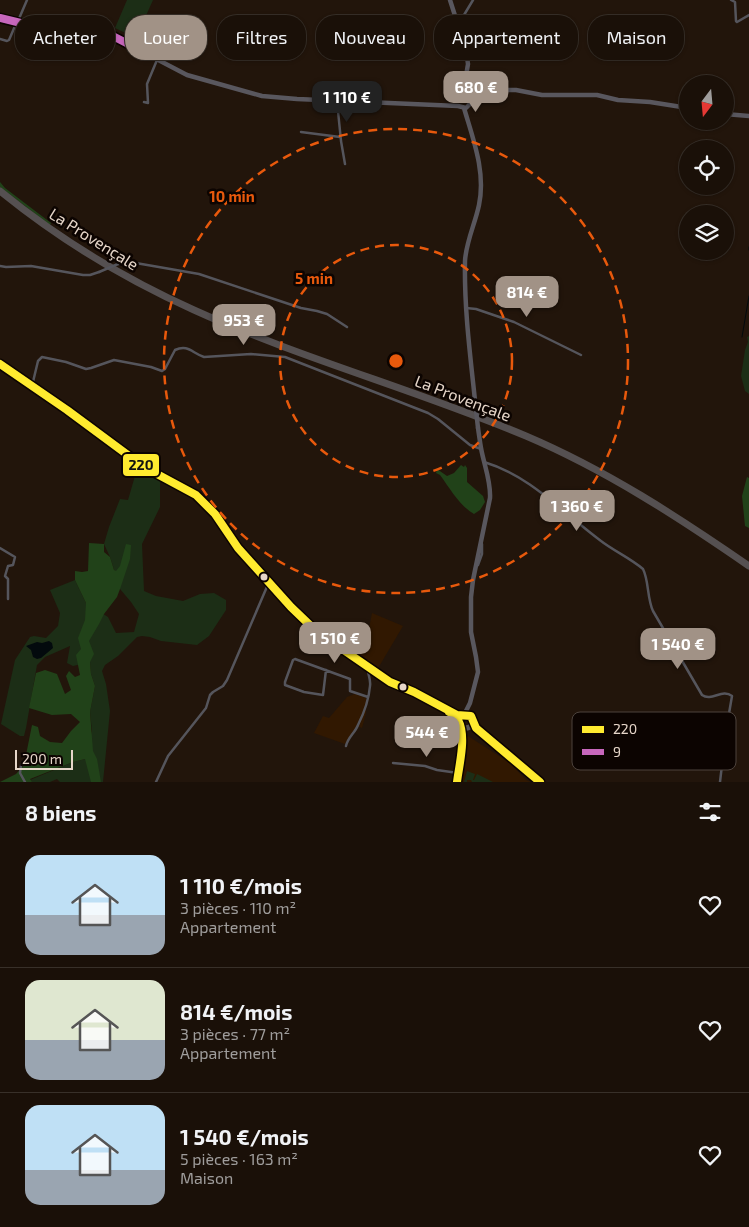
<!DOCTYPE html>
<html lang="fr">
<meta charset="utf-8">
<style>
body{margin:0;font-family:"Exo 2",sans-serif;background:#231912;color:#f1f3f6;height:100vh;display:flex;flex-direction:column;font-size:19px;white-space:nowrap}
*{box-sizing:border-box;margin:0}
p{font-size:16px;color:#9f9d9c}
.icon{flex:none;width:28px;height:28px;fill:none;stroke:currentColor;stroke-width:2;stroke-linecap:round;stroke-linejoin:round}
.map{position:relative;height:782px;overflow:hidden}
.sheet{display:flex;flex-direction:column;background:#1a1008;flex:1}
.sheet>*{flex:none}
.guide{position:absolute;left:15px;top:15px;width:720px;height:45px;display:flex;gap:10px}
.needle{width:32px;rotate:196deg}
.fabs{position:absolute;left:679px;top:75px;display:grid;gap:10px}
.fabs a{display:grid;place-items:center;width:55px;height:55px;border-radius:50%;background:#1a1008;box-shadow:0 1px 4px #0004,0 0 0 1px #383029;font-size:25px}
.scale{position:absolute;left:15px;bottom:12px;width:58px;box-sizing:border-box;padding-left:5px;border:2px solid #e6d6c9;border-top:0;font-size:14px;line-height:18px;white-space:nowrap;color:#e6d6c9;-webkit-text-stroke:4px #0c0401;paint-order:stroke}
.price{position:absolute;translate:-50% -42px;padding:0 11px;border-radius:10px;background:#a19286;color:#fff;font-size:16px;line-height:32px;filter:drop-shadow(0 1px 2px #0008)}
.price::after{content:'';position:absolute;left:50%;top:30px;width:15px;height:11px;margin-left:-8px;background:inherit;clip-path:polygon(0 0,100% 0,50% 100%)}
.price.active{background:#222;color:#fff}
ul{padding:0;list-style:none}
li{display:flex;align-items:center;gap:15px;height:125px;padding:0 25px}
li+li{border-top:1px solid #383029}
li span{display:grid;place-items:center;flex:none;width:140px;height:100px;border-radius:15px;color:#555}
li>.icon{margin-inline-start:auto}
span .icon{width:60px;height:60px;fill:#fffc;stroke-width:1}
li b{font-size:21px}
h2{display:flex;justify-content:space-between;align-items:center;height:60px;padding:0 25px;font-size:21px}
.chip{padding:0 18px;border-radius:20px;background:#1a1008;box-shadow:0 1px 4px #0004,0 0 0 1px #383029;font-size:18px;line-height:45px}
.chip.active{background:#a19286;color:#fff}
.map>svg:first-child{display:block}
.built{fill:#311801}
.green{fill:#1c2e16}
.forest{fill:#214219}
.water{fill:#030a0d}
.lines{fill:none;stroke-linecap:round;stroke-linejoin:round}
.stream{stroke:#030a0d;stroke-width:1}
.street{stroke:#55555c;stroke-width:2.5}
.secondary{stroke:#59575e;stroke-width:4.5}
.primary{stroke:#585559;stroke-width:5.5}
.highway{stroke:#555051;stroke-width:7}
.street-bridge{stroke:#55555c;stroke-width:2.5}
.secondary-bridge{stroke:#59575e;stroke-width:4.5}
.bus-1-casing{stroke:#0c0401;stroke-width:11}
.bus-2-casing{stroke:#0c0401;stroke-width:11}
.bus-1{stroke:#ffeb2f;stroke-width:8}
.bus-2{stroke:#c767bc;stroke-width:8}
.ring{fill:none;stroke:#e8590c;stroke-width:2.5;stroke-dasharray:9 6}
.bus-dot{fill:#e6d6c9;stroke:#0c0401;stroke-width:2}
.labels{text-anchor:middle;stroke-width:5;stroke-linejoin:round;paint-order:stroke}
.street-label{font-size:16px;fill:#e6d6c9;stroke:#0c0401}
.key{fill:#0c0401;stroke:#4d433d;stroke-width:1}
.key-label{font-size:14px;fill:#e6d6c9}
.centre{fill:#e8590c;stroke:#0c0401;stroke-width:2.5}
.ring-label{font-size:15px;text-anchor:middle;font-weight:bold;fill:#e8590c;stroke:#0c0401;stroke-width:5;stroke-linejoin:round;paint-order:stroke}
.line-badge{stroke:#0c0401;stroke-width:2}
.pale-badge-label{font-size:14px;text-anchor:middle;font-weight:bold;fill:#111}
</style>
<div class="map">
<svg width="749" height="782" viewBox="0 0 749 782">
<rect width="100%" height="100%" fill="#22150b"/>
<path class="built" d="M372,613L403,626L377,670L354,656L368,634Z
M355,694L366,698V713L362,728L357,726L345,744L314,733L323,716L329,718L347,697Z
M468,736L510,763L526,780L531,782H459L463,739Z"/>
<path class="green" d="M127,0H153L136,38L115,28Z
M749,336V394L745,391L741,376L745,350L748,342L747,337Z
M137,469L160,481V507L142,544L144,591L156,596L183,601L200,594L214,593L226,600V610L209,636L197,645L161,641L150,637L142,636L137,637L118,656L105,665L102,671L106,684L110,711L103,782H60L57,779L50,782H32L30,780L73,762L85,759L92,731L90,712L95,686L91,674L90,662L73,666L67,663L70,646L45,657L37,665L26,728L24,736H20L1,724L15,660L30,637L34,636L46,638L58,626L60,613L50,590L75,580L86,603L108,617L116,633L134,632L139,614L131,602L120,589L110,557L104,544L109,527L120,499L128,500Z
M467,771L475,774L473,780H474L477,774L493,782H472L471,780H467V782H464Z"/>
<path class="forest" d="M0,182L5,188L51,223L50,225L0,187Z
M461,465L464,467L465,465L467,468V482L483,496L485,502L480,510L474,514C459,505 451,490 440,475L436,473L437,469L447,476L454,473Z
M747,477L749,478V528L745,526L742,496Z
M89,543L104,544V552L110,557L114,570L116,571L120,566L126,544L131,545L130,559L120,589L117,597L104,614L99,624L89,641L94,654L90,662L91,674L95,686L90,712L93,751L97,759L101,782H91L85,759L73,762L30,779L32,782H0L16,774L24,765L32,725L38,727L40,736L50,742L62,743L71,731L80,722L71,714L52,715L29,708L36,673L45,670L57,674L65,694L71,690L66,676L69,671L75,677L80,675L76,655L81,649L78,638L85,620L86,603L75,580V571L82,572L88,571Z"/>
<path class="water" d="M49,641L52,643L53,648L41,658L37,659L33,657L31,650L26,646L37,642L42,643Z"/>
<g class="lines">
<path class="stream" d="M749,247V250
M742,337L749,296"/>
<path class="street" d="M731,0L735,2L736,21L737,22L749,15
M18,21L27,0
M458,23L464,15L473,0
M147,30L159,35L155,54
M0,39L7,41L9,40L15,26V23
M337,101L341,141L345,164
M144,102L148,103L147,84L157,60
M301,132L340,137
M118,264L130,262L199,274L301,308L317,311L327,314L347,327
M0,266L6,267L31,266L83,275H90L99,272
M466,308L476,309L514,322L581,355
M32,386L38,361L42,357L66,362L86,369L91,368L114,360L151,367L162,371L165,369L175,350C188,344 192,353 204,357L251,354L285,357L428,413L438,419L470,445L481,449
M484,462C531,476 563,513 601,541C614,551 630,558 643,569C649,581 647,598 653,611L702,695C712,702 722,688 732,696L726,731L720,782
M0,548L15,557L13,565L8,566L5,576L8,579V599
M478,565L482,554V544
M326,670L323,695L304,692L285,685V682L293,660L295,659L350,679V691L368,697
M346,746C348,737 355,733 358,725C364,713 369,698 370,686C371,680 368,675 368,670
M393,763L425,766L437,770L458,773
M21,765L20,773L25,782
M156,782L168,756L206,708L210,695L213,692L223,686L227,680L269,582"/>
<path class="secondary" d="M450,0L466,50L468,64L462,100
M0,18L29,25L86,27L101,30L187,75L262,96L297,99L458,106L466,108L470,104L469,100
M470,104L478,99L489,94L505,90H516L542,95H597L618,100L650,102L688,108
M464,108C473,139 486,172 479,205C475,224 466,242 465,261C464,311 471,361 476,410
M725,114L749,116
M464,715L470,703L478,672L476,657L471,632V597L473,580L490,498C491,481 484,465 481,448C480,442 479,435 478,428
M457,782L462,735L461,726"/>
<path class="primary" d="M0,364L67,410L144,467L182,487L196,495L205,503L215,514L238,548L291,607L316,631L369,668L390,682L462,716
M462,716L466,715L471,716L476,728L540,782
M462,716L459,721L462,727C467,729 471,728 473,722"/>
<path class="highway" d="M0,191C59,239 125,279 194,310C302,359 417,390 526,436C606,470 678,517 749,566"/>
<path class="street-bridge" d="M99,272L118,264"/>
<path class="secondary-bridge" d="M476,410L478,428"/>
<defs>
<path id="bus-1" d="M0,364L67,410L144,467L196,495L215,514L238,548L291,607L316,631L390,682L414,692L457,715L471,716L476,728L540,782
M449,712C453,714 456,716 458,720C467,736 459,765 457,782"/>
<path id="bus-2" d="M0,18L29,25L94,28L101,30L140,50"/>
</defs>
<use href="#bus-1" class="bus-1-casing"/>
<use href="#bus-2" class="bus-2-casing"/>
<use href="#bus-1" class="bus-1"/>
<use href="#bus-2" class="bus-2"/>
</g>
<g class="ring">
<circle cx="396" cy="361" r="116"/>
<circle cx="396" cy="361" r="232"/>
</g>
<g class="bus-dot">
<circle cx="264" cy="577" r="4.5"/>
<circle cx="403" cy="687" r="4.5"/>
</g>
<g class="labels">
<g class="street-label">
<text transform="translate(94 239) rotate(32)" y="6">La Provençale</text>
<text transform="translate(463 398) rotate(21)" y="6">La Provençale</text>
</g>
</g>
<rect x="572" y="712" width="164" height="58" rx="8" class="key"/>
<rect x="582" y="726" width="22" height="7" fill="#ffeb2f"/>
<rect x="582" y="749" width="22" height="6" fill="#c767bc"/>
<g class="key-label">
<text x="613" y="734">220</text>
<text x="613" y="757">9</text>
</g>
<circle cx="396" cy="361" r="8" class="centre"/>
<g class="ring-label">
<text x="232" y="202">10 min</text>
<text x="314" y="284">5 min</text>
</g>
<rect class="line-badge" x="122" y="453" width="38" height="24" rx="5" fill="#ffeb2f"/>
<g class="pale-badge-label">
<text x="141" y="470">220</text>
</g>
</svg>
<div class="fabs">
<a><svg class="needle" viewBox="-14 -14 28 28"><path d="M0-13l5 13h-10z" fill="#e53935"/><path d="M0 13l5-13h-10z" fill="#9f9d9c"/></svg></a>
<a><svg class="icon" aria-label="locate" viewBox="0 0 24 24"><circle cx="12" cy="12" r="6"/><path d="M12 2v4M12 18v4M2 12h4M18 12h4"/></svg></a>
<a><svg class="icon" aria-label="layers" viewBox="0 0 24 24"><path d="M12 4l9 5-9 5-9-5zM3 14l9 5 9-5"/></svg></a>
</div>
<div class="scale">200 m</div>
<b class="price" style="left:476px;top:113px">680 €</b>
<b class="price active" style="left:347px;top:123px">1 110 €</b>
<b class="price" style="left:527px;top:318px">814 €</b>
<b class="price" style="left:244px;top:346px">953 €</b>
<b class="price" style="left:577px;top:532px">1 360 €</b>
<b class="price" style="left:335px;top:664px">1 510 €</b>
<b class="price" style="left:678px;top:670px">1 540 €</b>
<b class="price" style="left:427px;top:758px">544 €</b>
<div class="guide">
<a class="chip">Acheter</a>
<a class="chip active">Louer</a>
<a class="chip">Filtres</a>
<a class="chip">Nouveau</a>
<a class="chip">Appartement</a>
<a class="chip">Maison</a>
</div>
</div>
<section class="sheet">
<h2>8 biens<svg class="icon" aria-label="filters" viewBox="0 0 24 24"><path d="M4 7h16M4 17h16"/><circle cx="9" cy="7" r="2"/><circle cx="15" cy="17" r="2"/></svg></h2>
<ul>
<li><span style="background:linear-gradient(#bfe0f5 60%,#9aa5b1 0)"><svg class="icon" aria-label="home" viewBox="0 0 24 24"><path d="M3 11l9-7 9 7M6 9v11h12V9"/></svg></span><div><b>1 110 €/mois</b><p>3 pièces · 110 m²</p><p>Appartement</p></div><svg class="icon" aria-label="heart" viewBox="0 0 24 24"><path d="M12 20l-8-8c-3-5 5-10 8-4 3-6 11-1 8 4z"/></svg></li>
<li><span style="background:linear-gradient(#dfe7d0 60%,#9aa5b1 0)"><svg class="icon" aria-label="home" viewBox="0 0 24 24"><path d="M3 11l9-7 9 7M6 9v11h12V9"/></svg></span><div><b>814 €/mois</b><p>3 pièces · 77 m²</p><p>Appartement</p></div><svg class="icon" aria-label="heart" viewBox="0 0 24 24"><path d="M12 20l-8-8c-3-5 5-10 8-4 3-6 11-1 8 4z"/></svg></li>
<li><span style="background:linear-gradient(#bfe0f5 65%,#9aa5b1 0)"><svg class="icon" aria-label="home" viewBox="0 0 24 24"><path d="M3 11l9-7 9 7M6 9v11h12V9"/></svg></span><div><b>1 540 €/mois</b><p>5 pièces · 163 m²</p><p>Maison</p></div><svg class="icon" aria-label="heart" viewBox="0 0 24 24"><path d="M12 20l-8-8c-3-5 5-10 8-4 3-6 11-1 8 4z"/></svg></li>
</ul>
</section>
